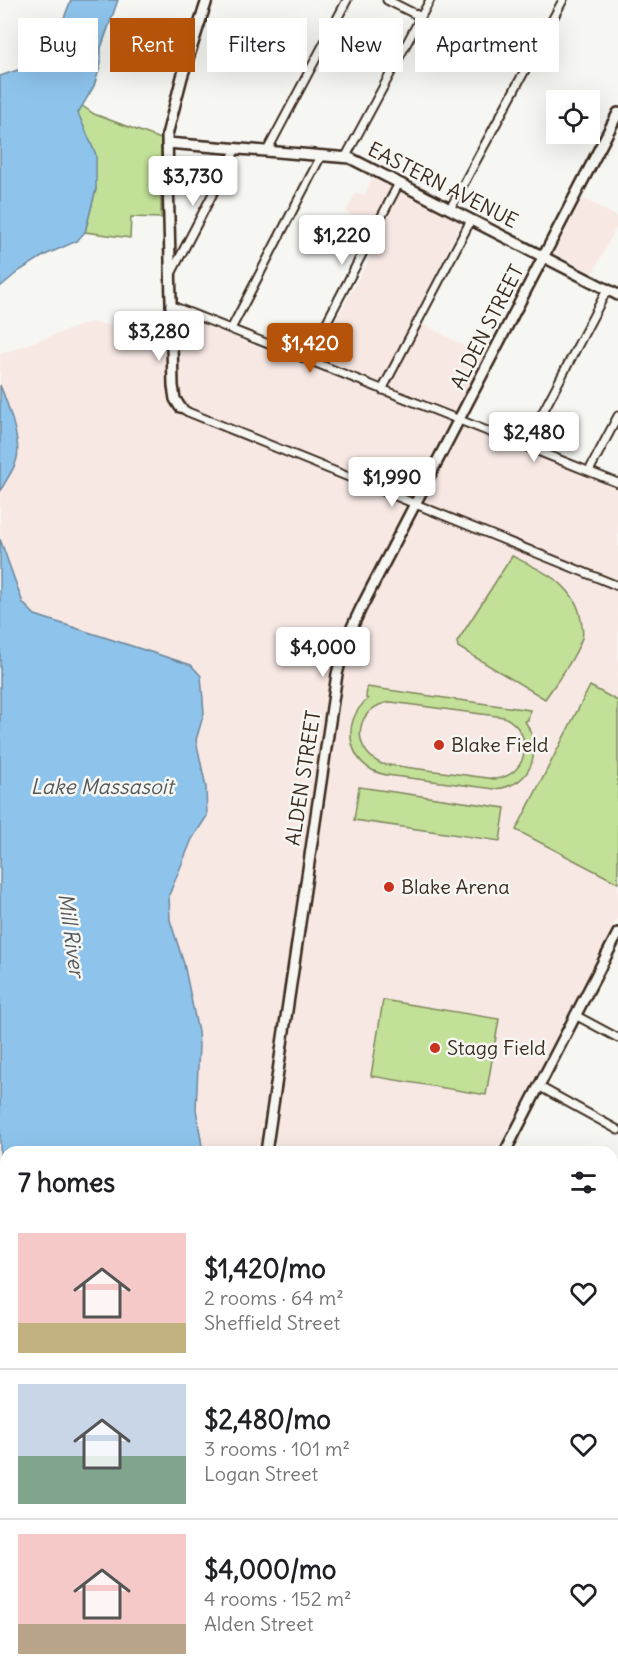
<!DOCTYPE html>
<meta charset="utf-8">
<style>
body{margin:0;font-family:Delius,sans-serif;background:#f2f2f2;color:#202124;height:100vh;display:flex;flex-direction:column;font-size:22px;white-space:nowrap}
*{box-sizing:border-box;margin:0}
p{font-size:20px;color:#757577}
.icon{flex:none;width:33px;height:33px;fill:none;stroke:currentColor;stroke-width:2;stroke-linecap:round;stroke-linejoin:round}
.map{position:relative;flex:1;overflow:hidden}
.side{position:absolute;left:0px;top:1146px;width:618px;height:534px;display:flex;flex-direction:column;background:#fff;border-radius:18px 18px 0 0;box-shadow:0 6px 24px #0002}
.side>*{flex:none}
.hud{position:absolute;left:18px;top:18px;width:582px;height:54px;display:flex;gap:12px}
.controls{position:absolute;left:546px;top:90px;display:grid;gap:12px}
.controls a{display:grid;place-items:center;width:54px;height:54px;border-radius:0px;background:#fff;box-shadow:0 6px 24px #0002;font-size:30px}
.price{position:absolute;translate:-50% -51px;padding:0 14px;border-radius:6px;background:#fff;color:#222;font-size:20px;line-height:39px;filter:drop-shadow(0 2px 3px #0008)}
.price::after{content:'';position:absolute;left:50%;top:36px;width:18px;height:14px;margin-left:-9px;background:inherit;clip-path:polygon(0 0,100% 0,50% 100%)}
.price.current{background:#b45309;color:#fff}
ul{padding:0;list-style:none}
li{display:flex;align-items:center;gap:18px;height:150px;padding:0 18px}
li+li{border-top:2px solid #e0e0e0}
li span{display:grid;place-items:center;flex:none;width:168px;height:120px;border-radius:0px;color:#555}
li>.icon{margin-inline-start:auto}
span .icon{width:72px;height:72px;fill:#fffc;stroke-width:1}
li b{font-size:26px}
h2{display:flex;justify-content:space-between;align-items:center;height:72px;padding:0 18px;font-size:26px}
.chip{padding:0 21px;border-radius:0px;background:#fff;box-shadow:0 6px 24px #0002;font-size:21px;line-height:54px}
.chip.current{background:#b45309;color:#fff}
.map>svg:first-child{display:block}
.built{fill:#f7e8e4}
.green{fill:#c2e098;stroke:#7e855b;stroke-width:1.5;fill-rule:evenodd}
.water{fill:#8ec4ec;stroke:#6d869a;stroke-width:1.5}
.lines{fill:none;stroke-linecap:round;stroke-linejoin:round}
.stream{stroke:#6d869a;stroke-width:2}
.street-casing{stroke:#3b2a1e;stroke-width:11}
.secondary-casing{stroke:#3b2a1e;stroke-width:14}
.primary-casing{stroke:#3b2a1e;stroke-width:15}
.street{stroke:#f6f6f2;stroke-width:7}
.secondary{stroke:#f6f6f2;stroke-width:9}
.primary{stroke:#f6f6f2;stroke-width:10}
.poi-dot{fill:#c8321e;stroke:#f6f6f2;stroke-width:2}
.labels{text-anchor:middle;stroke-width:5;stroke-linejoin:round;paint-order:stroke}
.street-label{font-size:20px;fill:#3b2a1e;stroke:#f6f6f2}
.poi-label{font-size:20px;fill:#3b2a1e;stroke:#f6f6f2;text-anchor:start}
.water-label{font-size:21px;font-style:italic;fill:#54585c;stroke:#f6f6f2}
</style>
<div class="map">
<svg width="618" height="1680" viewBox="0 0 618 1680">
<rect width="100%" height="100%" fill="#f6f6f2"/>
<filter id="ink" filterUnits="userSpaceOnUse"><feTurbulence type="fractalNoise" baseFrequency=".0167" numOctaves="2"/><feDisplacementMap in="SourceGraphic" scale="12" xChannelSelector="R" yChannelSelector="G"/><feConvolveMatrix kernelMatrix="1 2 1 2 8 2 1 2 1" color-interpolation-filters="sRGB"/></filter>
<g filter="url(#ink)">
<path class="built" d="M374,175L461,223L414,319L485,357L451,422L618,489V918L496,1152H203L196,1109L199,1046L198,1032L184,964L170,920L169,895L192,838L207,815L206,787L196,740L204,713L201,676L191,665L35,615L23,603L0,539V492L17,458V446L11,413L0,385V354L91,322L178,338V313L309,369L384,232L346,212L356,193L364,195Z
M583,198L618,217V224L593,273L554,253Z"/>
<path class="green" d="M81,105L94,114L161,139V218L131,217L130,238L85,232L96,189L77,113Z
M512,556C541,570 576,584 581,620C582,626 584,633 582,638C574,660 558,680 545,699L458,647L457,642Z
M590,686L618,701V883L516,830Z
M367,687L530,710L528,720L525,721C543,751 533,785 495,789L386,775C348,768 339,722 368,699L366,698ZM391,702L504,717C535,732 530,775 495,779L382,764C349,749 355,706 391,702Z
M359,787L505,808L500,841L354,820Z
M383,1000L499,1019L486,1095L371,1076Z
M612,1667L618,1670V1680H394L390,1674H612Z"/>
<path class="water" d="M71,0H118L101,48V64L94,86L78,113L96,155V189L85,232L77,241L45,255L19,271L0,287V76L38,63L55,41Z
M0,385C7,402 21,440 17,458C15,469 5,481 0,492Z
M0,539L23,603L35,615L191,665L201,676L204,713L196,740L206,787L207,816L192,839L169,895L170,920L184,964L198,1032L199,1046L196,1109L203,1152H6V1185L0,1176Z
M6,1622V1674H73L69,1680H0V1632Z"/>
<g class="lines">
<path class="stream" d="M483,1674L489,1680"/>
<defs>
<path id="street" d="M387,0L421,17
M267,151L347,0
M345,158L430,0
M450,209L563,0
M171,274L236,149
M170,305L618,483
M231,329L321,156
M307,360L399,183
M382,390L471,220
M180,407L188,412L618,586
M525,446L607,290
M589,471L618,416
M575,1015L618,1038
M540,1087L618,1130
M612,1219L618,1222
M612,1357L618,1346
M0,1382L6,1387
M612,1415L618,1418
M0,1449L6,1439
M612,1511L618,1514
M612,1602L618,1605
M348,1674L351,1680
M200,1680L204,1674"/>
<path id="secondary" d="M167,143L350,158L618,295
M180,407L175,399L173,386L167,135L182,77L207,0
M266,1152L337,674L346,640L361,608L618,113
M505,1152L618,933
M612,1333L618,1334
M98,1680L102,1674"/>
<path id="primary" d="M0,1542L6,1544
M0,1557L6,1555
M271,1674L280,1680"/>
</defs>
<use href="#street" class="street-casing"/>
<use href="#secondary" class="secondary-casing"/>
<use href="#primary" class="primary-casing"/>
<use href="#street" class="street"/>
<use href="#secondary" class="secondary"/>
<use href="#primary" class="primary"/>
</g>
</g>
<g class="poi-dot">
<circle cx="439" cy="745" r="6"/>
<circle cx="389" cy="887" r="6"/>
<circle cx="435" cy="1048" r="6"/>
</g>
<g class="labels">
<g class="street-label">
<text transform="translate(443 185) rotate(27)" y="7">EASTERN AVENUE</text>
<text transform="translate(487 327) rotate(-63)" y="7">ALDEN STREET</text>
<text transform="translate(303 778) rotate(-81)" y="7">ALDEN STREET</text>
</g>
<g class="poi-label">
<text x="451" y="752">Blake Field</text>
<text x="401" y="894">Blake Arena</text>
<text x="447" y="1055">Stagg Field</text>
</g>
<g class="water-label">
<text x="102" y="794">Lake Massasoit</text>
<text transform="translate(71 935) rotate(82)" y="7">Mill River</text>
</g>
</g>
</svg>
<div class="controls">
<a><svg class="icon" aria-label="locate" viewBox="0 0 24 24"><circle cx="12" cy="12" r="6"/><path d="M12 2v4M12 18v4M2 12h4M18 12h4"/></svg></a>
</div>
<b class="price" style="left:193px;top:207px">$3,730</b>
<b class="price" style="left:342px;top:266px">$1,220</b>
<b class="price" style="left:159px;top:362px">$3,280</b>
<b class="price current" style="left:310px;top:374px">$1,420</b>
<b class="price" style="left:534px;top:463px">$2,480</b>
<b class="price" style="left:392px;top:508px">$1,990</b>
<b class="price" style="left:323px;top:678px">$4,000</b>
<div class="hud">
<a class="chip">Buy</a>
<a class="chip current">Rent</a>
<a class="chip">Filters</a>
<a class="chip">New</a>
<a class="chip">Apartment</a>
</div>
<section class="side">
<h2>7 homes<svg class="icon" aria-label="filters" viewBox="0 0 24 24"><path d="M4 7h16M4 17h16"/><circle cx="9" cy="7" r="2"/><circle cx="15" cy="17" r="2"/></svg></h2>
<ul>
<li><span style="background:linear-gradient(#f6c9c9 75%,#c2b280 0)"><svg class="icon" aria-label="home" viewBox="0 0 24 24"><path d="M3 11l9-7 9 7M6 9v11h12V9"/></svg></span><div><b>$1,420/mo</b><p>2 rooms · 64 m²</p><p>Sheffield Street</p></div><svg class="icon" aria-label="heart" viewBox="0 0 24 24"><path d="M12 20l-8-8c-3-5 5-10 8-4 3-6 11-1 8 4z"/></svg></li>
<li><span style="background:linear-gradient(#c9d6e8 60%,#7fa58c 0)"><svg class="icon" aria-label="home" viewBox="0 0 24 24"><path d="M3 11l9-7 9 7M6 9v11h12V9"/></svg></span><div><b>$2,480/mo</b><p>3 rooms · 101 m²</p><p>Logan Street</p></div><svg class="icon" aria-label="heart" viewBox="0 0 24 24"><path d="M12 20l-8-8c-3-5 5-10 8-4 3-6 11-1 8 4z"/></svg></li>
<li><span style="background:linear-gradient(#f6c9c9 75%,#b9a48a 0)"><svg class="icon" aria-label="home" viewBox="0 0 24 24"><path d="M3 11l9-7 9 7M6 9v11h12V9"/></svg></span><div><b>$4,000/mo</b><p>4 rooms · 152 m²</p><p>Alden Street</p></div><svg class="icon" aria-label="heart" viewBox="0 0 24 24"><path d="M12 20l-8-8c-3-5 5-10 8-4 3-6 11-1 8 4z"/></svg></li>
</ul>
</section>
</div>
